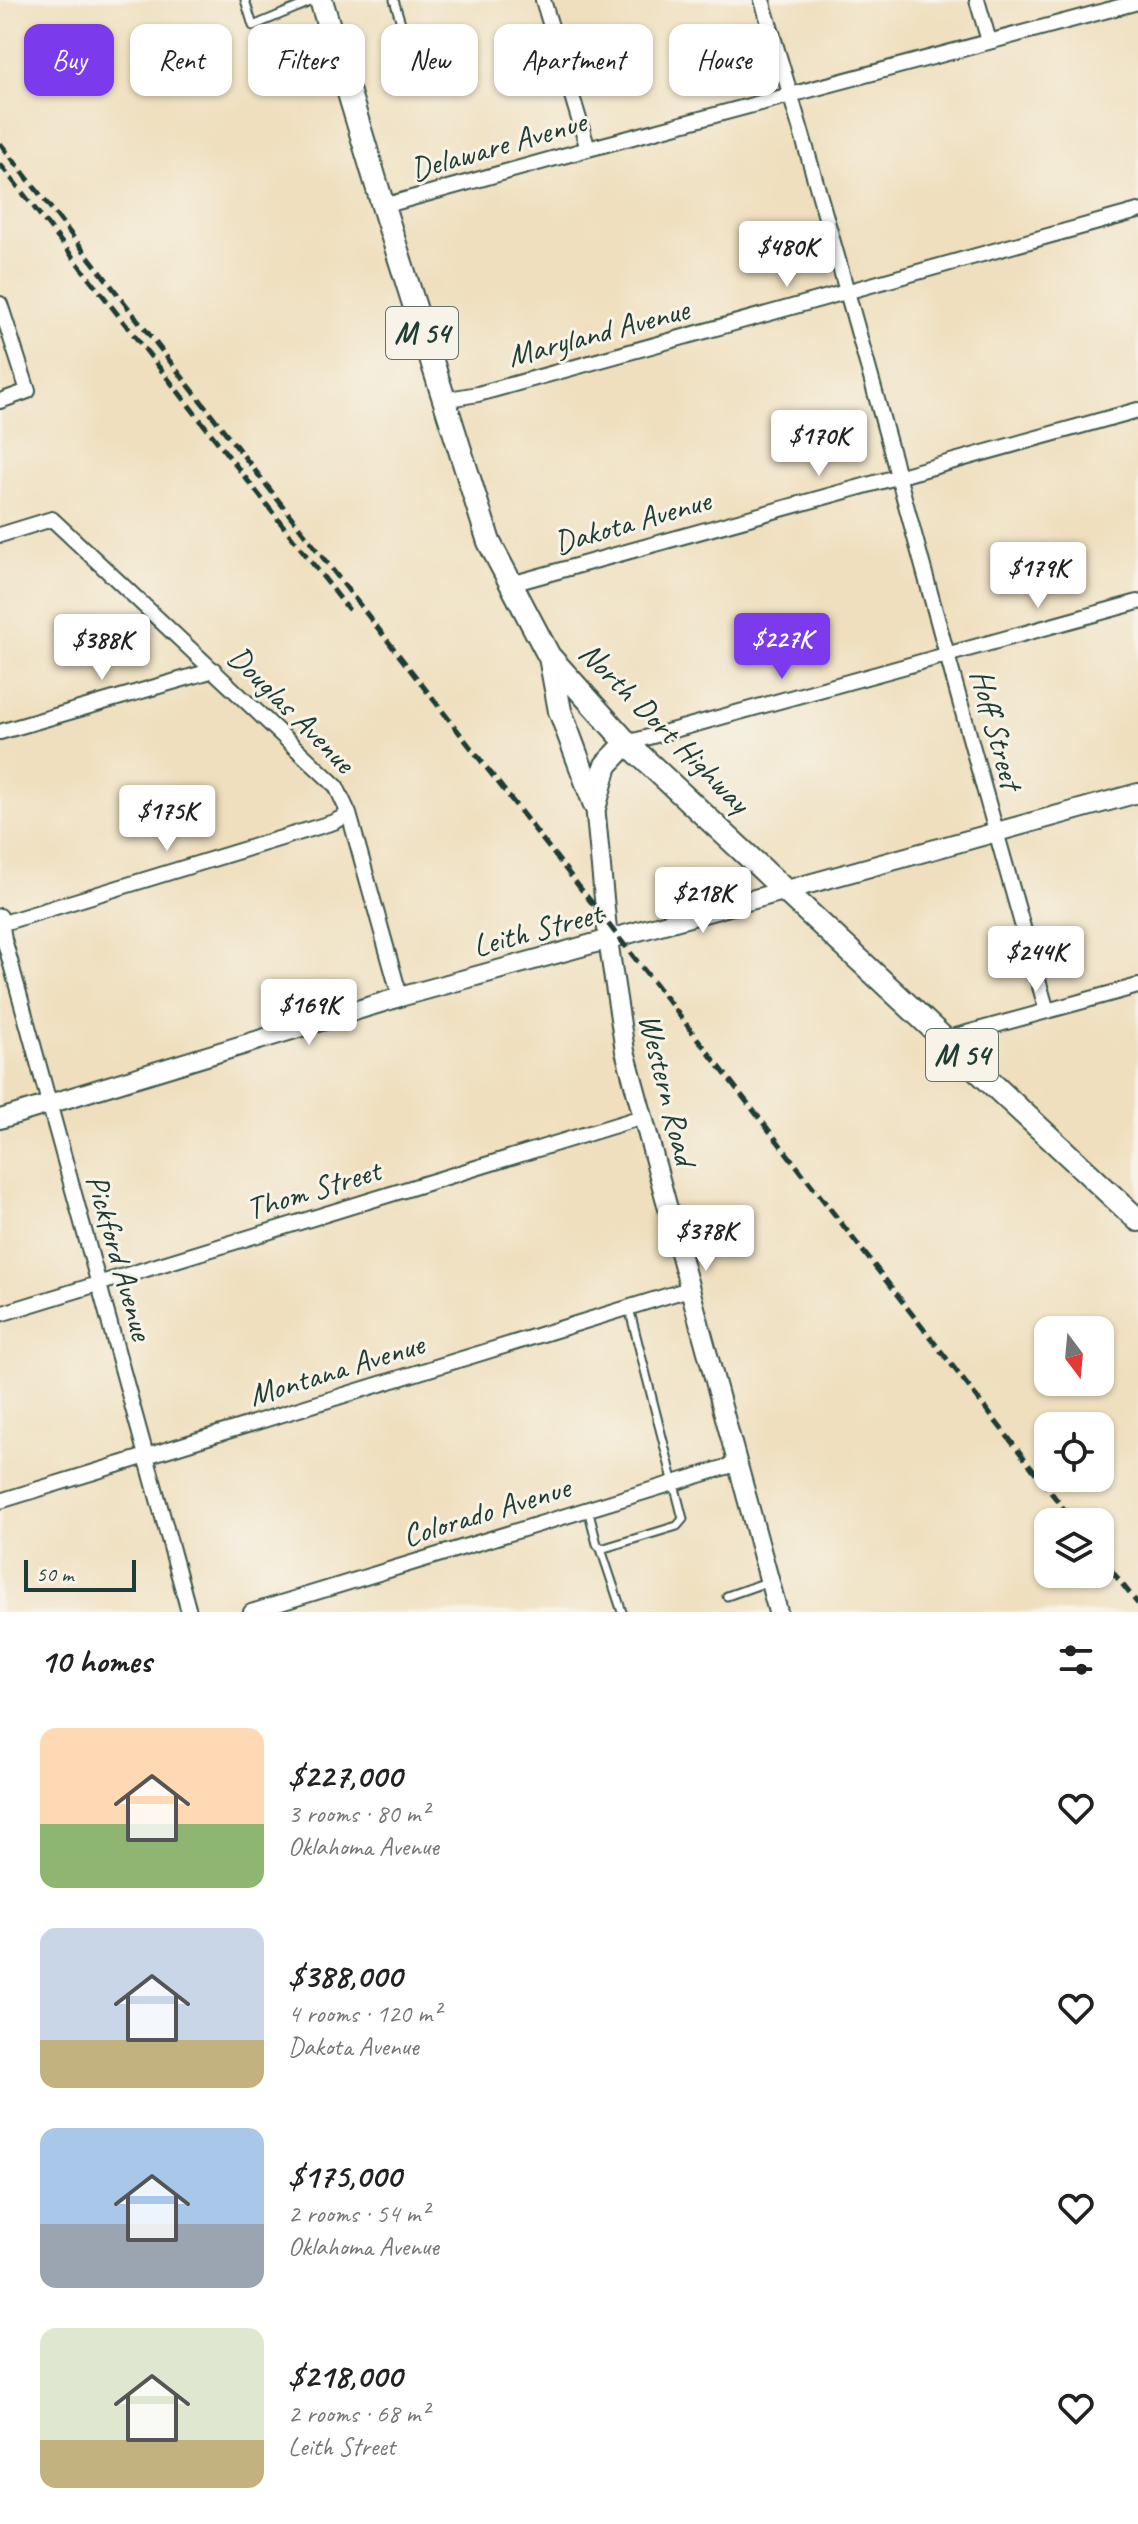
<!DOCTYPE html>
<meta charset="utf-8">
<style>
body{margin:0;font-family:Caveat,sans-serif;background:#f2f2f2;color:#222;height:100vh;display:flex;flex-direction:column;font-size:30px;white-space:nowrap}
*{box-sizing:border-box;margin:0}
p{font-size:26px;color:#767676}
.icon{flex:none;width:44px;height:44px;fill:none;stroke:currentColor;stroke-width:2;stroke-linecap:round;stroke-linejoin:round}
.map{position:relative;height:1612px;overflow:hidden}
.panel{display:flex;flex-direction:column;background:#fff;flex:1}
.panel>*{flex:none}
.banner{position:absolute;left:24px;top:24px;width:1090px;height:72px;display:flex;gap:16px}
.needle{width:52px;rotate:164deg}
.buttons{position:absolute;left:1034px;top:1316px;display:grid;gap:16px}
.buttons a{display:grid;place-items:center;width:80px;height:80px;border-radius:16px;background:#fff;box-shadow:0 2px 6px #0004;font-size:40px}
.scale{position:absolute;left:24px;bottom:20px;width:112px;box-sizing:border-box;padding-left:8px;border:4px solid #1f3d34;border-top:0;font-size:22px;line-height:28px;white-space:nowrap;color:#1f3d34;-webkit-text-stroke:6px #f7f3e8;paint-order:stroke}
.price{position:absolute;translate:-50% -68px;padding:0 18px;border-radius:8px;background:#fff;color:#222;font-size:26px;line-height:52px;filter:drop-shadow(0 2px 4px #0008)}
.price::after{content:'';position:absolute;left:50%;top:48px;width:24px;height:18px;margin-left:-12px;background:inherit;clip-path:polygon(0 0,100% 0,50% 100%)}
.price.selected{background:#7c3aed;color:#fff}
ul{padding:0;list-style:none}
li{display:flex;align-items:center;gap:24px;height:200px;padding:0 40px}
li span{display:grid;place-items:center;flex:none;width:224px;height:160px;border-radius:16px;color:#555}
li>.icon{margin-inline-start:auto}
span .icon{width:96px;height:96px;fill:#fffc;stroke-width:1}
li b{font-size:34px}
h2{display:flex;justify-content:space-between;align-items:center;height:96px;padding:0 40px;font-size:34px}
.pill{padding:0 28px;border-radius:16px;background:#fff;box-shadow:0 2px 6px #0004;font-size:28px;line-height:72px}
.pill.selected{background:#7c3aed;color:#fff}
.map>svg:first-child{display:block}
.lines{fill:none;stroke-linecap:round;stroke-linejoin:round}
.service-casing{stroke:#3e5549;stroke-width:11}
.minor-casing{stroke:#3e5549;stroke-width:18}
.tertiary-casing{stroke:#3e5549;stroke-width:22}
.primary-casing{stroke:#3e5549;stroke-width:26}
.service{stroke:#fff;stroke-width:7}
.minor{stroke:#fff;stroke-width:14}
.tertiary{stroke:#fff;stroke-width:18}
.primary{stroke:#fff;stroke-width:22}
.rail{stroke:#1f3d34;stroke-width:5;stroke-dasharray:12 6;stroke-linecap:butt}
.labels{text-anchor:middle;stroke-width:6;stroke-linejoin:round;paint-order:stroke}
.shield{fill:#f7f3e8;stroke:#60746a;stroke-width:2}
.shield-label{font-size:30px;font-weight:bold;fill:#1f3d34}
.street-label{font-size:32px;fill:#1f3d34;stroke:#f7f3e8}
</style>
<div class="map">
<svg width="1138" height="1612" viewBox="0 0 1138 1612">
<rect width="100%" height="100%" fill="#f7f3e8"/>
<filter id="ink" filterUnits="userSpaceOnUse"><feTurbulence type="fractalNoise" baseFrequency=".0125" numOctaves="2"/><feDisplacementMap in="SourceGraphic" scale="16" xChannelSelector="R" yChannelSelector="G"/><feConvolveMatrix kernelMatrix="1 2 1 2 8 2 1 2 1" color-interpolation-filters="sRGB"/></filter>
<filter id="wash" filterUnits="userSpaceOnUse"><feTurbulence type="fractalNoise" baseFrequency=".006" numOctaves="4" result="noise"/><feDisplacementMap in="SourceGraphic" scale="32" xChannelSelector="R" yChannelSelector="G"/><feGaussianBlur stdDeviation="1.8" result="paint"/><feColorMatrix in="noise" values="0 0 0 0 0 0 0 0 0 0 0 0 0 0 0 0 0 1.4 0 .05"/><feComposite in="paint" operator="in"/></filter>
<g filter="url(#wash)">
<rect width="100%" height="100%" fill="#efdfbe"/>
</g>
<g filter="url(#ink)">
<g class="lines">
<defs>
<path id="service" d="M245,0L253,26L315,0
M394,0L405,36
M588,1509L597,1544L601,1549L677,1526L683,1519L629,1308
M601,1549L622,1612
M727,1596L767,1582"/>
<path id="minor" d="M543,0L588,149
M762,0C864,335 949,674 1047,1011
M977,0L989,41
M383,206L588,149L1138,2
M0,304L28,391L0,401
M443,400L478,394L1138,211
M0,535L52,519L336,786L349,814L400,997
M511,584L1138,410
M0,732L214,670
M627,743L1138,602
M0,916L4,939L189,1612
M0,924L334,822L349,814
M945,1039L1138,986
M0,1314L642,1117
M0,1501L689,1289
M251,1612L736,1464"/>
<path id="tertiary" d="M595,805L608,940L625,1051L778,1612
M0,1119L400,997L1138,793"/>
<path id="primary" d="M321,0L383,206L489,542L549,656L627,743L1138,1220
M550,657L560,711L595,805
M595,805L606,765L627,743"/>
</defs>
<use href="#service" class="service-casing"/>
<use href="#minor" class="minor-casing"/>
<use href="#tertiary" class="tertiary-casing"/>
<use href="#primary" class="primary-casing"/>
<use href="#service" class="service"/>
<use href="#minor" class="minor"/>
<use href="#tertiary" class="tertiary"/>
<use href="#primary" class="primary"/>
<path class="rail" d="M0,143L1074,1522
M0,164L349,610
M1100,1556L1138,1604"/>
</g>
</g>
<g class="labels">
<g class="shield">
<rect x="386" y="307" width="72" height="52" rx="6"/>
<rect x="926" y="1029" width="72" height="52" rx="6"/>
</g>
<g class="shield-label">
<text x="422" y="343">M 54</text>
<text x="962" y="1065">M 54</text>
</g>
<g class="street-label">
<text transform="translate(498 145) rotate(-16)" y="11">Delaware Avenue</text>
<text transform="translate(598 332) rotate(-15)" y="11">Maryland Avenue</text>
<text transform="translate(632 521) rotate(-16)" y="11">Dakota Avenue</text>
<text transform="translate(292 709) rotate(45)" y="11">Douglas Avenue</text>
<text transform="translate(665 727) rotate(45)" y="11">North Dort Highway</text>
<text transform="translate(997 729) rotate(75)" y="11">Hoff Street</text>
<text transform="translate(537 929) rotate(-15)" y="11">Leith Street</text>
<text transform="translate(668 1089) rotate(76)" y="11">Western Road</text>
<text transform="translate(313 1189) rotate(-17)" y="11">Thom Street</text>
<text transform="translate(120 1257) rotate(74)" y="11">Pickford Avenue</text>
<text transform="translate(336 1369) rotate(-17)" y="11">Montana Avenue</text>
<text transform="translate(486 1511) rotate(-17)" y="11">Colorado Avenue</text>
</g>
</g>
</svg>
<div class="buttons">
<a><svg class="needle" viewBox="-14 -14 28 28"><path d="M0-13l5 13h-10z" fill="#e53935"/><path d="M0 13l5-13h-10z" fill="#767676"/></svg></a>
<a><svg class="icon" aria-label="locate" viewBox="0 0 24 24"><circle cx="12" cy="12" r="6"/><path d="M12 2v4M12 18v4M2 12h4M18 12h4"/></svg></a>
<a><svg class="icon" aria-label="layers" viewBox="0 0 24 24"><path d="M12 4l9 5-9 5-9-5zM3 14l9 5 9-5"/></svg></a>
</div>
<div class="scale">50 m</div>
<b class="price" style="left:787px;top:289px">$480K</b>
<b class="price" style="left:819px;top:478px">$170K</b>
<b class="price" style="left:1038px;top:610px">$179K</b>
<b class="price selected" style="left:782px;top:681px">$227K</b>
<b class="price" style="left:102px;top:682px">$388K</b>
<b class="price" style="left:167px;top:853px">$175K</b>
<b class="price" style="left:703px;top:935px">$218K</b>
<b class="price" style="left:1036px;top:994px">$244K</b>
<b class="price" style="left:309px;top:1047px">$169K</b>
<b class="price" style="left:706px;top:1273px">$378K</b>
<div class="banner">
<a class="pill selected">Buy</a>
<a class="pill">Rent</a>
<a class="pill">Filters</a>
<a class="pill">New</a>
<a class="pill">Apartment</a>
<a class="pill">House</a>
</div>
</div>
<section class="panel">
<h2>10 homes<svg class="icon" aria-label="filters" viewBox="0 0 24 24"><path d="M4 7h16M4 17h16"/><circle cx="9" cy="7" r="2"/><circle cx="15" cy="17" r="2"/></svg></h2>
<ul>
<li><span style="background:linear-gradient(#ffd9b3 60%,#8fb573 0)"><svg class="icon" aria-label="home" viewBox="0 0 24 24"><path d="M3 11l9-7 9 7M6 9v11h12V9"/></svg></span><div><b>$227,000</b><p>3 rooms · 80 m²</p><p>Oklahoma Avenue</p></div><svg class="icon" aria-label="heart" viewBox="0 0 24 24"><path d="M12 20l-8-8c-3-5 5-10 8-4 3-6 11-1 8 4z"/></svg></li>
<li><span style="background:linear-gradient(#c9d6e8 70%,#c2b280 0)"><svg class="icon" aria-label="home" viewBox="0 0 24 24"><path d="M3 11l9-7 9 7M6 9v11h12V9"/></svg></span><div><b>$388,000</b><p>4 rooms · 120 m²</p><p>Dakota Avenue</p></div><svg class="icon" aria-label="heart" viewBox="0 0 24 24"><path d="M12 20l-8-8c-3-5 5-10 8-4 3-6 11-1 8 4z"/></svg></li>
<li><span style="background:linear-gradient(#a9c7e8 60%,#9aa5b1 0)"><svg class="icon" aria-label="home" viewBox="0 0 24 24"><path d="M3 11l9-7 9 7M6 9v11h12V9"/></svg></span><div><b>$175,000</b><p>2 rooms · 54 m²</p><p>Oklahoma Avenue</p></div><svg class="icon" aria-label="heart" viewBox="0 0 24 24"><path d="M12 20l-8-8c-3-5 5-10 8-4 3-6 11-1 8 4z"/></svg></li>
<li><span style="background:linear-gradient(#dfe7d0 70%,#c2b280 0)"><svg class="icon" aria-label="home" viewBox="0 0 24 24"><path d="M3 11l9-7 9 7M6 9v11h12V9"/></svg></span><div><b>$218,000</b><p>2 rooms · 68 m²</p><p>Leith Street</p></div><svg class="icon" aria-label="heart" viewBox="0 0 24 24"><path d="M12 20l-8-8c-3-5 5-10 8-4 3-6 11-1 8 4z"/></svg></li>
</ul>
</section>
